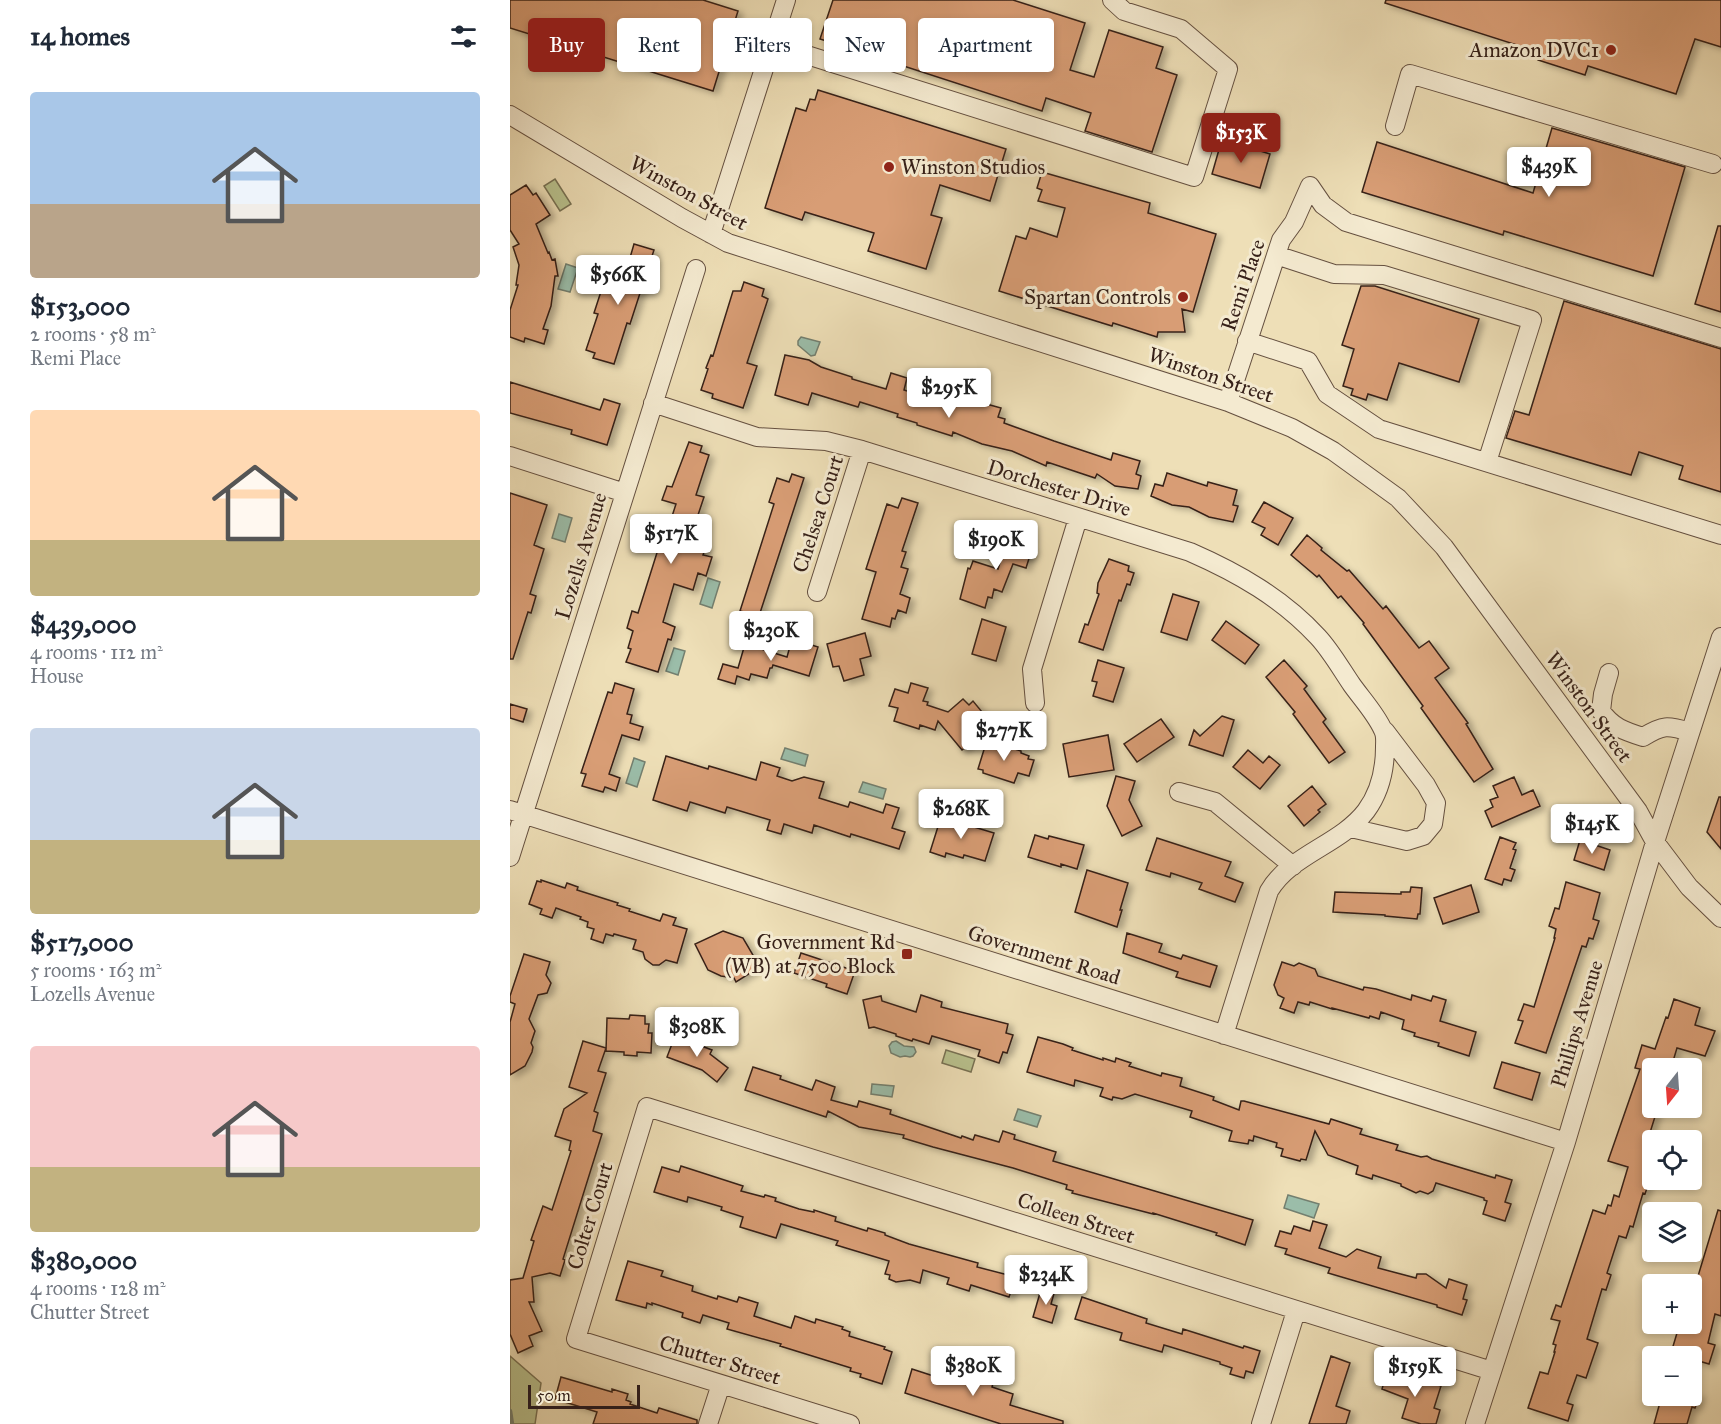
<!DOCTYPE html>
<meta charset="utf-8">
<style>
body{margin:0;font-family:"IM FELL Great Primer",serif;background:#f6f6f7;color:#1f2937;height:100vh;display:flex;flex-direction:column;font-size:22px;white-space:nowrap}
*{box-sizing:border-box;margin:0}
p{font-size:20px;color:#747a83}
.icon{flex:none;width:33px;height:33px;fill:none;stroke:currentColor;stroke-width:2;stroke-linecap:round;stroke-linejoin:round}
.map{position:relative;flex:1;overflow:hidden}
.drawer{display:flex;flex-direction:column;background:#fff;width:510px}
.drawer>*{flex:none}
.guide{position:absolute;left:18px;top:18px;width:570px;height:54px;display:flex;gap:12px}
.needle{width:39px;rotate:197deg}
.tools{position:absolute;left:1132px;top:1058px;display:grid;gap:12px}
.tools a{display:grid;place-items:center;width:60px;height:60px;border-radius:6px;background:#fff;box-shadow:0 3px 9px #0003;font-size:30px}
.scale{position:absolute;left:18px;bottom:15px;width:112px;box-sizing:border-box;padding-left:6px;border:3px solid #372119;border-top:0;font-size:16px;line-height:21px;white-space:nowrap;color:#372119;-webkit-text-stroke:4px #f4ead0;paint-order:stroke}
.price{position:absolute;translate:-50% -51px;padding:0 14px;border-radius:6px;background:#fff;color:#222;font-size:20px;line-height:39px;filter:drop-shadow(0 2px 3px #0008)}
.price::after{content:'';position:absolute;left:50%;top:36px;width:18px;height:14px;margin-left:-9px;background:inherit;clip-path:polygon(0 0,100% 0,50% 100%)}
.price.active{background:#8f2418;color:#fff}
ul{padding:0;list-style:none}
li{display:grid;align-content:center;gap:12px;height:318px;padding:0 30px}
li span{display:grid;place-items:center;height:186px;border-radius:6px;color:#555}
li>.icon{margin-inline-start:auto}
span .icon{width:108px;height:108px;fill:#fffc;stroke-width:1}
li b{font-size:26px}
h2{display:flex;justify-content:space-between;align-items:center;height:72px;padding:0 30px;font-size:26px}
.chip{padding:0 21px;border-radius:6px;background:#fff;box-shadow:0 3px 9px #0003;font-size:21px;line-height:54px}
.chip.active{background:#8f2418;color:#fff}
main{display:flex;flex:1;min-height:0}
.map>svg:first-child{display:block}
.green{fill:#b9c28e;stroke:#787254;stroke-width:1.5}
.water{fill:#9bbda9;stroke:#737f6f;stroke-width:1.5}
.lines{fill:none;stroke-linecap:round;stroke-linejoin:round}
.stream{stroke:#737f6f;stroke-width:4.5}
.building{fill:#d89d75;stroke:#372119;stroke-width:1.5;filter:url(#shadow)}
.minor-casing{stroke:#655040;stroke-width:20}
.minor{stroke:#f4ead0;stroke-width:18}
.poi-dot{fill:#8f2418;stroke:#f4ead0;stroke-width:2}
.labels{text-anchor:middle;stroke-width:6;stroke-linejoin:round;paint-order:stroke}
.poi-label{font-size:21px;fill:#372119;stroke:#f4ead0;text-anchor:end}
.street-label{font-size:21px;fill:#372119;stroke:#f4ead0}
</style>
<main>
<section class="drawer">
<h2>14 homes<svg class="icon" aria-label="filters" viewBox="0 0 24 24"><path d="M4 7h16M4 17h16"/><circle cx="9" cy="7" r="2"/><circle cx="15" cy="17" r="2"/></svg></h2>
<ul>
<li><span style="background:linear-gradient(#a9c7e8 60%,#b9a48a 0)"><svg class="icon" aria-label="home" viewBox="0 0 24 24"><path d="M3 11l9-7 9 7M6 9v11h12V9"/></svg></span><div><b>$153,000</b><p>2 rooms · 58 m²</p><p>Remi Place</p></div></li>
<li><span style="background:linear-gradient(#ffd9b3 70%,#c2b280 0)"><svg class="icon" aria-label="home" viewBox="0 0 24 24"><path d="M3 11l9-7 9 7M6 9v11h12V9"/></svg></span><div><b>$439,000</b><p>4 rooms · 112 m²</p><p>House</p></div></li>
<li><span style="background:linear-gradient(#c9d6e8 60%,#c2b280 0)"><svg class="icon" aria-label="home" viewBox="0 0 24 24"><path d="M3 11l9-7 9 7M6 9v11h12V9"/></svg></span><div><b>$517,000</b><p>5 rooms · 163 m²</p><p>Lozells Avenue</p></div></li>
<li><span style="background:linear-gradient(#f6c9c9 65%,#c2b280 0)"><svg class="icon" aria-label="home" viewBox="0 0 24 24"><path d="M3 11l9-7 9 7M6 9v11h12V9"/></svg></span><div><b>$380,000</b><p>4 rooms · 128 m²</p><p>Chutter Street</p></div></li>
</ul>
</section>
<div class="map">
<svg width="1211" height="1424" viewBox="0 0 1211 1424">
<defs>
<filter id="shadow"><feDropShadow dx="5" dy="3" stdDeviation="3" flood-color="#0004"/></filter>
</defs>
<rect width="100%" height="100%" fill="#eedfb7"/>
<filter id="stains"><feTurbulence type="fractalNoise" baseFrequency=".00333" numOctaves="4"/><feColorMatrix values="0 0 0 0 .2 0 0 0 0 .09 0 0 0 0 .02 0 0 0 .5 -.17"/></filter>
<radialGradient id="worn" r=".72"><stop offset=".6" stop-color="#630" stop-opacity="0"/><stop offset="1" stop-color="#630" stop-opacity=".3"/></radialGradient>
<path class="green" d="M45,179L61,204L50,211L34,186Z
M436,1050L465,1059L461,1072L432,1063Z
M0,1356L31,1383L25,1424H0Z"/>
<path class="water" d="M56,264L68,268L60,292L48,289Z
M291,337L310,342L305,355L301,356L288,345V341Z
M49,514L62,518L55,542L42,538Z
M198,578L210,582L202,608L190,604Z
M164,648L175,651L168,675L156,671Z
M275,748L298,755L295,766L271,759Z
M124,758L135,762L127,787L116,783Z
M353,782L376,789L373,799L349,792Z
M386,1041L394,1046L404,1047L406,1052L403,1056L400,1057L395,1056L390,1057L381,1053L379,1046L382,1042Z
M362,1084L384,1086L382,1097L361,1094Z
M508,1109L531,1116L527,1127L504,1120Z
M778,1195L809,1204L804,1218L774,1208Z"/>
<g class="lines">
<path class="stream" d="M0,1411L2,1424"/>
</g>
<path class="building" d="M0,0H193L228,11L203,91L0,28Z
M323,0H503L575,23L560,70L584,77L599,30L653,47L646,68L667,75L642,152L575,131L581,113L536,98L532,111L335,47L333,52L321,49L323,43L310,39Z
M876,0H1211V47L1185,39L1166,94L1078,66L1075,75L1028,60L1029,52L875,3Z
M308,90L496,149L480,201L430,185L421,215L432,218L416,269L358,251L364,233L295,212L292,220L255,208L286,108L296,111L300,99L305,100Z
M1042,128L1175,167L1143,276L994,231L993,235L852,192L867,142L1023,193Z
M712,139L760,154L750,188L702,174Z
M532,172L640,203L638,213L706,234L683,312L672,309L675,332H648L647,337L603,323L602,326L489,291L506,236L516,239L520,228L547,237L555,208L528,201L532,190L527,188Z
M16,185L23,195L26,193L40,215L26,224L38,253L39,252L42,260L45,259L48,276H45L41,306L33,329L38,330L34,344L15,338L14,342L0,337V310L8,285H6L9,265L3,247L9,244L0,230V195Z
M1208,226H1211V312L1185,304Z
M124,244L144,250L120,324L117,323L104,364L83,358L85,353L76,350L88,314L84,313L96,276L113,282Z
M234,282L254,289L252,296L258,299L237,363L247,366L233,408L202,398L203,394L191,390L198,369L196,368L201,355L203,356L223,291H231Z
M851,286H865L969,319L949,382L889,363L877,400L858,394L856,400L841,395L843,389L833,386L844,349L832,345Z
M1054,301L1211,349V492L1169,479L1173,466L1129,452L1121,475L996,438L1005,411L1019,415Z
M275,355L299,360L311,367L342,377V379L376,389L381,373L397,378L394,390L416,397L419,386L444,395L491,408L488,417L495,419L494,423L544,441L601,460L603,453L630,461L626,474L631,476L628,489L605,486L587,474L585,478L537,462L536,466L502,451L472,444L443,432L442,436L407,425V423L387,417L388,414L350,402L348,407L302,393L298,405L265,395Z
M0,382L90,410L94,399L110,404L97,445L61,434L62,430L0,413Z
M179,442L192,446L190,452L199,455L186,495L194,497L179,542L196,547L193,555L202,557L196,576L188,573L183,590L164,584L153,622L165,627L161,640L158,639L148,672L116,662L121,649L118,648L123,631L117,628L122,611L128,613L151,540L154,541L166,504L152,500L157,486L162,487Z
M657,473L697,486L698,482L727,490L723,505L728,506L723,522L699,517L679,507L662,505L641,496L645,484L653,486Z
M282,474L294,478L249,616L230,611L264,504L259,502L267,478L279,482Z
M0,493L37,505L24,545L34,549L20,594L26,596L21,613L18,612L3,659H0Z
M392,498L408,503L392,551L396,552L391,567L398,569L390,594L400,598L396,613L388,610L385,619L382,618L380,627L352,619L366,572L356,569L377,504L388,508Z
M754,502L783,518L768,545L751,535L755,528L742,522Z
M500,529L520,536L516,547L522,549L516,568L503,564L492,592L484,589L482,598L478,597L475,608L450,599L458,568L460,569L463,561L488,569Z
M797,535L812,548L811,550L837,571L839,570L873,609L876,606L909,648L919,641L939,668L925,678L958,723L956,724L983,769L964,782L911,708L913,706L853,624L854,623L831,596L828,598L809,575L807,577L781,555Z
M599,559L619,566L618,571L624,573L620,585L617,584L611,601L609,600L593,650L569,642L575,624L578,625L589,594L587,593L588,583Z
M663,594L689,602L677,640L651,632Z
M472,619L496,627L486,661L462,654Z
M716,621L749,645L735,664L702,640Z
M355,633L361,656L350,659L354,675L334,681L329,666L323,667L317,644Z
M282,639L308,647L299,676L263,665L262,668H260L257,678L241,674L239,680L227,676L225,684L208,679L213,664L228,668L235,644L277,657Z
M588,660L614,668L603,702L583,696L587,682L582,681Z
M774,660L797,686L794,689L816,719L813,722L835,752L819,763L783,714L785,712L756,677Z
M105,683L124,689L117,714L122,715L120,723L133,727L129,740L112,735L99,774L110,778L106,791L95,787L93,792L72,786L76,774L71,773L98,692L102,693Z
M401,683L418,688L413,701L418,702L417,705L438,712L453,699L459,705L463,701L477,718L473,721L479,728L452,750L428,721L425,730L410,725L409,729L384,721L388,708L379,706L385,689L398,693Z
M0,704L17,709L13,722L0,718Z
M712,716L724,720L713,756L679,745L684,730L690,736Z
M651,719L664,737L627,762L614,744Z
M598,735L604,770L559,777L553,744Z
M477,740L511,751V753L519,756L518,759L524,760L519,776L508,773L504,783L473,773V770L468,769Z
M738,750L753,763L759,756L770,765L750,789L723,767Z
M156,756L198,769L199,766L246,780L251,762L270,768L267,776L282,781L294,777L314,782L309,798L338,807L340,802L373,813L376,804L389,808L382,828L395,832L389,849L341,834L340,837L304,825L302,833L274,824L271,834L257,830L260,820L217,807L215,813L180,802L177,811L143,800Z
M606,776L625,781L619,800L632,826L612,836L597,806Z
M1004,777L1012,795L1023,790L1030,806L982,827L975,811L983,807L980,800L988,797L983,786Z
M802,786L816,804L808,810L810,812L794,826L778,806Z
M1209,797H1211V849L1197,832Z
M431,817L484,833L475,861L454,855L453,858L436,853L435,857L420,852Z
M525,835L538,839L539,836L574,845L567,869L551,864V867L518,857Z
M990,837L1006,843L1003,849L1006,850L1000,868L1005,870L1001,881L994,879L992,885L975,879Z
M647,838L721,862L715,876L733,883L725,902L689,889L692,883L661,873L660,877L636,870Z
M1070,840L1100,850L1094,870L1064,860Z
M577,870L618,883L610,910H612L607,927L565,912Z
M31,880L55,888L57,883L68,887L67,890L108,903L107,905L120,909L119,911L150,921L153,914L166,918L163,925L177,929L167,963L156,960L149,965H143L135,959L133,952L123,949L126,940L104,934L103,936L96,934L93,943L81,939L84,929L77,927L78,922L70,919L71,917L46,908L42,918L30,914L32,909L19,904L27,881L31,882Z
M1056,882L1090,893L1083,919L1089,921L1083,939L1079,938L1076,947L1072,946L1036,1053L1005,1043L1013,1021L1008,1020L1014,1004L1024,1007L1045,938H1044L1046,929L1039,926L1045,908L1049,909Z
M961,885L969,912L933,924L924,898Z
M901,887L912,888L910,914H908L907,919L875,916V915L823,912L825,892L891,894V892H900Z
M213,931L233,938L250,967L226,982L224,978L211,976L198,970L185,944Z
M617,933L652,944L649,952L671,959L673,955L707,966L700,987L666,977L668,972L613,953Z
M291,953L345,971L337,994L316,987L317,984L284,973Z
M14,954L40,962L36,975L41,983L37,993L28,995L19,1019L25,1031L21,1043L23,1047L22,1052L15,1066L0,1075V1022L5,1004L0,1002V996Z
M772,962L784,966L789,963L805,969L808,976L853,990L854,987L866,989L901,1000L902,995L921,1001L923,996L936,1000L930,1021L966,1032L959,1056L928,1046L929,1043L904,1036L905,1033L892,1029L894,1020L871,1012L869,1019L860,1016L859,1018L822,1008V1009L800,1002L799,1005L788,1002L784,1013L770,1008L774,998L768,995L764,985Z
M411,995L432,1002L431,1007L498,1024L496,1033L503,1035L497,1053L493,1052L489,1063L468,1056L470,1050L422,1036L419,1044L403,1039L402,1041L386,1036V1034L364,1027L359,1028L353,1000L371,996L372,1001L406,1012Z
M1164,999L1190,1008L1185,1025L1205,1031L1195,1056L1167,1048L1161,1068H1143V1107H1148L1134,1152L1143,1155V1170L1135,1194L1133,1193L1123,1227L1120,1226L1116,1238L1109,1236L1097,1273L1101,1275L1096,1290L1092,1289L1077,1339L1088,1343L1076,1378L1067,1375L1057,1403L1063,1405L1058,1421L1018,1408L1030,1372L1038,1374L1045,1352H1044L1046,1345L1043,1344L1050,1321L1041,1319L1046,1305L1051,1307L1083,1210L1095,1214L1098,1205L1101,1206L1104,1195L1109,1197L1118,1167L1098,1161L1130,1069L1125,1068L1132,1045L1145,1049L1156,1017L1158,1018Z
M120,1015L135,1016V1024H139L138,1033H142L141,1053L127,1052V1056L114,1055V1052L96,1051L97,1018L119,1019Z
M165,1036L202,1050L200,1054L218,1068L207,1082L192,1070L157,1057Z
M528,1037L553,1044L563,1048L562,1050L593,1060V1058L605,1062L606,1058L621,1063L619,1066L651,1076L652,1073L672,1078L670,1086L704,1097L703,1100L729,1110L731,1101H734L819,1124L821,1119L852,1129L850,1134L888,1145L886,1150L911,1157L917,1156L922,1159L985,1178L986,1175L1002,1180L995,1202L1001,1204L995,1221L973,1214L977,1201L974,1200V1198L926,1183L923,1191L918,1194L910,1191L906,1193L891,1186V1184L863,1175L862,1179L846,1174L848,1166L818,1155L805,1131L796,1160L791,1159L790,1161L771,1156L773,1149L766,1147L767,1143L744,1136L743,1141L739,1140L738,1144L719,1141L722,1131L680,1117L682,1111L625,1094L612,1099L603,1097L602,1100L590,1096L593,1088L565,1080L564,1086L517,1072Z
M73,1041L96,1048L88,1071L96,1073L84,1111L88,1113L83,1131L92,1134L53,1259L55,1260L50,1276L40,1273L22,1277L24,1302H19L32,1331L19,1336L23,1346L8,1353L0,1334V1280L13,1278L24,1241L21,1240L33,1206L42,1210L61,1151L59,1150L61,1141L45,1136L54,1109L77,1093L59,1087Z
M992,1062L1030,1073L1022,1100L984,1088Z
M243,1067L271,1076L270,1079L302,1090L306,1080L325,1087L321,1100L347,1107L349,1101L381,1110L380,1114L451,1138L452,1136L463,1140L465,1135L489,1142L493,1131L505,1135L504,1139L546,1152L543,1161L743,1220L735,1245L706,1235L707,1233L643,1213V1214L562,1193L563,1191L556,1189L557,1185L503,1168L423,1147L393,1138L394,1135L349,1127L318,1111L316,1117L235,1090Z
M171,1166L233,1186L231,1191L254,1197L255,1195L266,1198L265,1201L289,1209L304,1212V1210L326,1217L325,1221L357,1231L358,1228L375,1233V1235L399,1244L468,1263L467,1267L506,1277L499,1297L461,1285L459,1291L437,1284L439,1278L413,1270L410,1283L400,1280L386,1282L379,1279L380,1275L375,1274L379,1261L326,1245L328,1241L271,1224L266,1238L230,1227L233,1217L211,1210L212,1207L178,1197L177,1202L144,1192L152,1167L169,1172Z
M1208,1210L1211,1211V1316L1205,1314L1198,1343L1205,1345L1199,1364L1182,1359V1356H1172L1161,1353L1170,1323H1182V1296Z
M803,1221L817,1225L809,1248L836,1257L847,1249L871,1257L868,1268L906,1278L907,1274H916L936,1288L939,1279L957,1285L953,1299L957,1300L952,1315L927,1307V1305L818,1273L820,1268L775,1254L777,1249L765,1246L770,1231L781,1234L784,1226L800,1231Z
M118,1261L153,1271L151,1276L183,1286L182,1291L207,1299L208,1296L227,1302L229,1297L248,1303L244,1316L281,1328L285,1316L305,1323L306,1319L333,1327L332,1329L340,1332L339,1336L375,1347L374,1349L382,1352L372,1384L350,1377L351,1374L340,1371L341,1368L270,1346L271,1344L217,1329L219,1323L193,1315L190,1323L172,1317L173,1313L142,1303V1305L137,1303L136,1308L106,1300Z
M532,1286L545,1290L541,1304L547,1306L542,1323L523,1317Z
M572,1297L637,1319L636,1323L672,1334L673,1329L733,1348L734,1346L750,1351L743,1373L736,1371L734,1378L720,1374L722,1368L710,1364V1362L654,1345L652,1352L610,1340L612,1333L565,1319Z
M821,1356L840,1363L826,1406L840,1411L836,1424H799Z
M450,1365L484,1379L482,1387L503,1394L500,1405L553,1421V1424H491L395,1393L402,1369L442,1382L447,1367L449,1368Z
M877,1372L896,1378V1375L931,1386L924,1408L930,1410L926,1424H911L892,1418L898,1399L872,1389Z
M51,1377L102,1392V1389L118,1394L116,1400L121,1402L120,1404L147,1413L149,1408L187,1420V1424H83L87,1412L45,1399Z
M1152,1395H1190L1185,1408L1182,1407L1177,1424H1144Z"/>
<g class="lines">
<defs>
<path id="minor" d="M262,44L684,177L718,69L671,29L614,11L602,0
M0,115L172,218L218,243L718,402L782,428L823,451L888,498L934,547L1128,811L1145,842L1179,887L1211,918
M885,126L900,74L1203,164
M201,234L276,0
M766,255L824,274L874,275L1022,320L977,462
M737,341L798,361L817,394L869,429L1211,535
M718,402L771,240L784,222L800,186L813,205L836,222L1211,338
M143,403L247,437L316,441L352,450L680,552C728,573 772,598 808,637C821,651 831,669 842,685C852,699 866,714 873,730C876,735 875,742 875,747C875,771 870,792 856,811C830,845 781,854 759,891L714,1035
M0,456L115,493
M307,592L352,450
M1099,673L1093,694L1091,711C1102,727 1114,731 1133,737C1153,725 1157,725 1180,732
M525,703L522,669L568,518
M669,792L705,802L783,866
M0,810L1056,1142
M841,828L897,841L913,836L923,824L926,803L916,785L875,731
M0,857L186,269
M198,1424L211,1384
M340,1424L66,1339L137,1107L982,1371
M751,1424L786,1311
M965,1424L1056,1142L1145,842L1211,637"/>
</defs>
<use href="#minor" class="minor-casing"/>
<use href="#minor" class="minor"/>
</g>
<g class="poi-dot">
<circle cx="1101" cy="50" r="6"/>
<circle cx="379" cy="167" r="6"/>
<circle cx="673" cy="297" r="6"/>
<rect x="391" y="948" width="12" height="12" rx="3"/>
</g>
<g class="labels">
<g class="poi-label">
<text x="1089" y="57">Amazon DVC1</text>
<text x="391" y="174" text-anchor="start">Winston Studios</text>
<text x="661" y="304">Spartan Controls</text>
<text x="385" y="949">Government Rd<tspan x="385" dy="24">(WB) at 7500 Block</tspan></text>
</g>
<g class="street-label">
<text transform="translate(179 193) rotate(29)" y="7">Winston Street</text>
<text transform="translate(733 285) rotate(-71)" y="7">Remi Place</text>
<text transform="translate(701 375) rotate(19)" y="7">Winston Street</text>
<text transform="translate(549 488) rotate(17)" y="7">Dorchester Drive</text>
<text transform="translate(308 514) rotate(-72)" y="7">Chelsea Court</text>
<text transform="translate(71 556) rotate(-73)" y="7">Lozells Avenue</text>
<text transform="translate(1079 707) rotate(54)" y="7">Winston Street</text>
<text transform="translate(534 955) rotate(17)" y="7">Government Road</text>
<text transform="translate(1067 1024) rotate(-73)" y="7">Phillips Avenue</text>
<text transform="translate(80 1216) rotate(-73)" y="7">Colter Court</text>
<text transform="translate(566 1218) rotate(18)" y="7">Colleen Street</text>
<text transform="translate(210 1360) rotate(17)" y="7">Chutter Street</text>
</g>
</g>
<rect width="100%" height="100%" filter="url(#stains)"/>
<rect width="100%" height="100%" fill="url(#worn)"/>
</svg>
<div class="tools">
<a><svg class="needle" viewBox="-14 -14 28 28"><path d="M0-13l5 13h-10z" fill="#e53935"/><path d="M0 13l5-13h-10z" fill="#747a83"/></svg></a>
<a><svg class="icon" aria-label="locate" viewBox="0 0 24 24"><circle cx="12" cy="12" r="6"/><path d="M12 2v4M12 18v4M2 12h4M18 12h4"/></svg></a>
<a><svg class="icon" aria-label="layers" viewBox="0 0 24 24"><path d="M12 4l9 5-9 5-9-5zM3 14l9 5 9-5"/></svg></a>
<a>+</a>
<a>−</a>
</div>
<div class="scale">50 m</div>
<b class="price active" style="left:731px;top:164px">$153K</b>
<b class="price" style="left:1039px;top:198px">$439K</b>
<b class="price" style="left:108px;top:306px">$566K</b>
<b class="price" style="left:439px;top:419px">$295K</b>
<b class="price" style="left:161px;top:565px">$517K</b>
<b class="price" style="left:486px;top:571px">$190K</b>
<b class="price" style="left:261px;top:662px">$230K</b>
<b class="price" style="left:494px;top:762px">$277K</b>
<b class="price" style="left:451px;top:840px">$268K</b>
<b class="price" style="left:1082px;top:855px">$145K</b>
<b class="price" style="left:187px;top:1058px">$308K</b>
<b class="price" style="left:536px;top:1306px">$234K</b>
<b class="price" style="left:463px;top:1397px">$380K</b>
<b class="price" style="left:905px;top:1398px">$159K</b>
<div class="guide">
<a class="chip active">Buy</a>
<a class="chip">Rent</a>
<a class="chip">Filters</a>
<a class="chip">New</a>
<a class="chip">Apartment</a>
</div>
</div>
</main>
